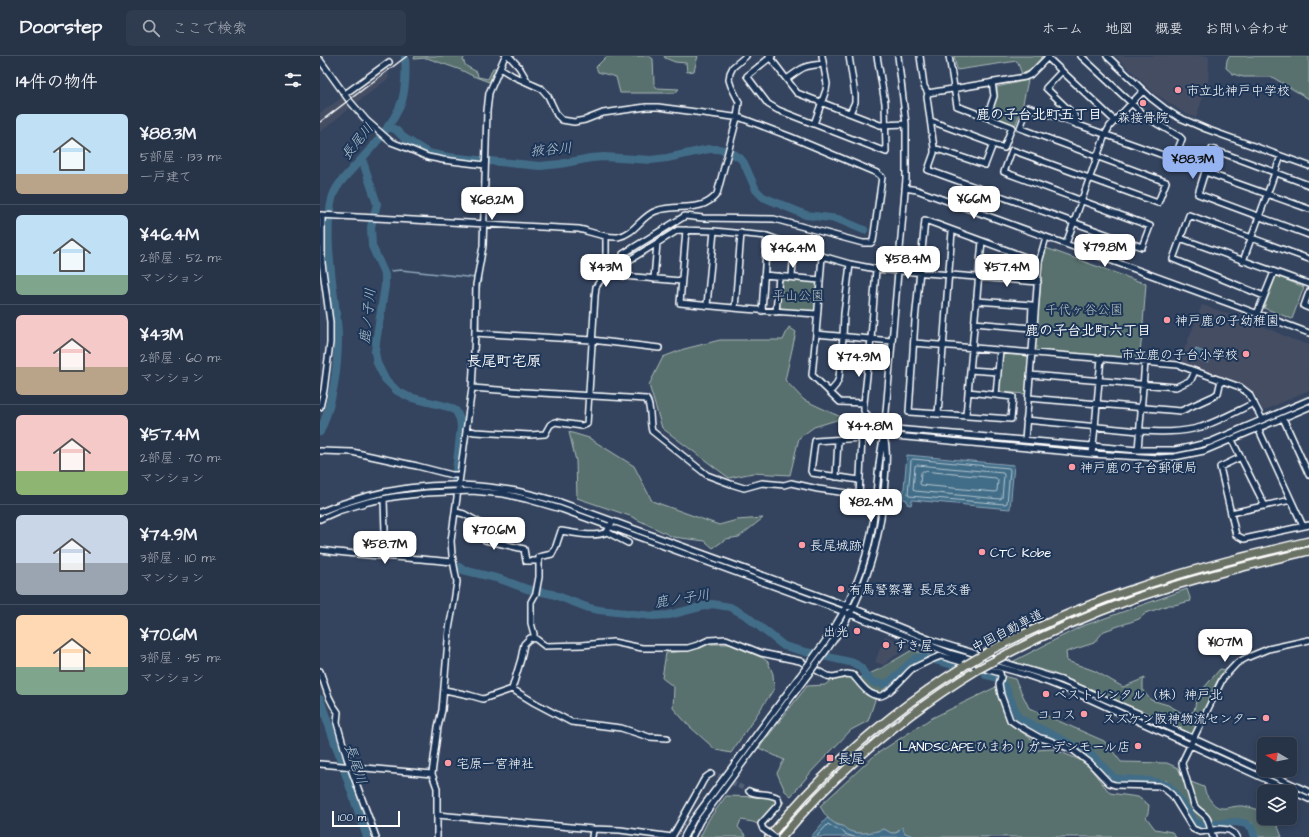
<!DOCTYPE html>
<html lang="ja">
<meta charset="utf-8">
<style>
body{margin:0;font-family:"Architects Daughter","Klee One",sans-serif;background:#2f3b4e;color:#f1f3f6;height:100vh;display:flex;flex-direction:column;font-size:15px;white-space:nowrap}
*{box-sizing:border-box;margin:0}
p{font-size:13px;color:#a4aab4}
.icon{flex:none;width:22px;height:22px;fill:none;stroke:currentColor;stroke-width:2;stroke-linecap:round;stroke-linejoin:round}
.map{position:relative;flex:1;overflow:hidden}
.details{display:flex;flex-direction:column;background:#273347;width:320px}
.details>*{flex:none}
.needle{width:26px;rotate:279deg}
.buttons{position:absolute;left:937px;top:681px;display:grid;gap:8px}
.buttons a{display:grid;place-items:center;width:40px;height:40px;border-radius:6px;background:#273347;box-shadow:0 2px 10px #0003,0 0 0 1px #434e60;font-size:20px}
.scale{position:absolute;left:12px;bottom:10px;width:68px;box-sizing:border-box;padding-left:4px;border:2px solid #fff;border-top:0;font-size:11px;line-height:14px;white-space:nowrap;color:#fff;-webkit-text-stroke:3px #1d3557;paint-order:stroke}
.price{position:absolute;translate:-50% -34px;padding:0 9px;border-radius:8px;background:#fff;color:#222;font-size:13px;line-height:26px;filter:drop-shadow(0 1px 2px #0008)}
.price::after{content:'';position:absolute;left:50%;top:24px;width:12px;height:9px;margin-left:-6px;background:inherit;clip-path:polygon(0 0,100% 0,50% 100%)}
.price.on{background:#95b2f1;color:#111}
ul{padding:0;list-style:none}
li{display:flex;align-items:center;gap:12px;height:100px;padding:0 16px}
li+li{border-top:1px solid #434e60}
li span{display:grid;place-items:center;flex:none;width:112px;height:80px;border-radius:6px;color:#555}
li>.icon{margin-inline-start:auto}
span .icon{width:48px;height:48px;fill:#fffc;stroke-width:1}
li b{font-size:17px}
h2{display:flex;justify-content:space-between;align-items:center;height:48px;padding:0 16px;font-size:17px}
header{display:flex;align-items:center;gap:24px;box-sizing:border-box;height:56px;padding:0 20px;background:#273347;border-bottom:1px solid #434e60}
header strong{font-size:19px}
nav{display:flex;gap:22px;margin-inline-start:auto;font-size:14px}
.search{width:280px;height:36px;background:#2f3b4e;display:flex;align-items:center;gap:10px;box-sizing:border-box;padding:0 14px;border-radius:6px;color:#a4aab4;font-size:15px}
main{display:flex;flex:1;min-height:0}
.map>svg:first-child{display:block}
.built{fill:#444e64}
.green{fill:#58716e;stroke:#acb8b6}
.water{fill:#426d88;stroke:#8ea7b8}
.lines{fill:none;stroke-linecap:round;stroke-linejoin:round}
.shore{stroke:#b3c5cf;stroke-width:1}
.stream{stroke:#8ea7b8;stroke-width:1.5}
.river{stroke:#426d88;stroke-width:8}
.minor-tunnel{stroke:#526077;stroke-width:5;stroke-dasharray:5 2.5;stroke-linecap:butt}
.minor-casing{stroke:#fff;stroke-width:8}
.highway-casing{stroke:#fff;stroke-width:10}
.minor{stroke:#1d3557;stroke-width:5}
.highway{stroke:#6a7266;stroke-width:7}
.rail{stroke:#fff;stroke-width:1.5}
.minor-bridge-casing{stroke:#fff;stroke-width:8;stroke-linecap:butt}
.highway-bridge-casing{stroke:#fff;stroke-width:10;stroke-linecap:butt}
.minor-bridge{stroke:#1d3557;stroke-width:5}
.highway-bridge{stroke:#6a7266;stroke-width:7}
.poi-dot{fill:#ff9aa2;stroke:#1d3557;stroke-width:1.5}
.labels{text-anchor:middle;stroke-width:4;stroke-linejoin:round;paint-order:stroke}
.poi-label{font-size:13px;fill:#fff;stroke:#1d3557;text-anchor:start}
.park-label{font-size:13px;fill:#b4bfbe;stroke:#1d3557}
.street-label{font-size:13px;fill:#fff;stroke:#1d3557}
.neighbourhood-label{font-size:14px;font-weight:bold;fill:#fff;stroke:#1d3557}
.water-label{font-size:14px;font-style:italic;fill:#b3c5cf;stroke:#1d3557}
.quarter-label{font-size:15px;font-weight:bold;fill:#fff;stroke:#1d3557}
</style>
<header>
<strong>Doorstep</strong>
<div class="search"><svg class="icon" aria-label="search" viewBox="0 0 24 24"><circle cx="10" cy="10" r="6"/><path d="M15 15l6 6"/></svg>ここで検索</div>
<nav><a>ホーム</a><a>地図</a><a>概要</a><a>お問い合わせ</a></nav>
</header>
<main>
<section class="details">
<h2>14件の物件<svg class="icon" aria-label="filters" viewBox="0 0 24 24"><path d="M4 7h16M4 17h16"/><circle cx="9" cy="7" r="2"/><circle cx="15" cy="17" r="2"/></svg></h2>
<ul>
<li><span style="background:linear-gradient(#bfe0f5 75%,#b9a48a 0)"><svg class="icon" aria-label="home" viewBox="0 0 24 24"><path d="M3 11l9-7 9 7M6 9v11h12V9"/></svg></span><div><b>¥88.3M</b><p>5部屋 · 133 m²</p><p>一戸建て</p></div></li>
<li><span style="background:linear-gradient(#bfe0f5 75%,#7fa58c 0)"><svg class="icon" aria-label="home" viewBox="0 0 24 24"><path d="M3 11l9-7 9 7M6 9v11h12V9"/></svg></span><div><b>¥46.4M</b><p>2部屋 · 52 m²</p><p>マンション</p></div></li>
<li><span style="background:linear-gradient(#f6c9c9 65%,#b9a48a 0)"><svg class="icon" aria-label="home" viewBox="0 0 24 24"><path d="M3 11l9-7 9 7M6 9v11h12V9"/></svg></span><div><b>¥43M</b><p>2部屋 · 60 m²</p><p>マンション</p></div></li>
<li><span style="background:linear-gradient(#f6c9c9 70%,#8fb573 0)"><svg class="icon" aria-label="home" viewBox="0 0 24 24"><path d="M3 11l9-7 9 7M6 9v11h12V9"/></svg></span><div><b>¥57.4M</b><p>2部屋 · 70 m²</p><p>マンション</p></div></li>
<li><span style="background:linear-gradient(#c9d6e8 60%,#9aa5b1 0)"><svg class="icon" aria-label="home" viewBox="0 0 24 24"><path d="M3 11l9-7 9 7M6 9v11h12V9"/></svg></span><div><b>¥74.9M</b><p>3部屋 · 110 m²</p><p>マンション</p></div></li>
<li><span style="background:linear-gradient(#ffd9b3 65%,#7fa58c 0)"><svg class="icon" aria-label="home" viewBox="0 0 24 24"><path d="M3 11l9-7 9 7M6 9v11h12V9"/></svg></span><div><b>¥70.6M</b><p>3部屋 · 95 m²</p><p>マンション</p></div></li>
</ul>
</section>
<div class="map">
<svg width="989" height="781" viewBox="0 0 989 781">
<rect width="100%" height="100%" fill="#34445f"/>
<filter id="ink" filterUnits="userSpaceOnUse"><feTurbulence type="fractalNoise" baseFrequency=".025" numOctaves="2"/><feDisplacementMap in="SourceGraphic" scale="8" xChannelSelector="R" yChannelSelector="G"/><feConvolveMatrix kernelMatrix="1 2 1 2 8 2 1 2 1" color-interpolation-filters="sRGB"/></filter>
<g filter="url(#ink)">
<path class="built" d="M796,0H888L889,3L888,25L876,62L863,56L834,37Z
M67,10L69,22L35,48L29,39L30,36Z
M23,41L32,50L0,76V57Z
M882,249L933,266L971,283L989,289V334L943,355L937,342L928,332L915,325L859,307Z
M565,580L591,590L570,603L564,609L555,606Z"/>
<path class="green" d="M95,0H145L143,4L146,10L157,16L158,21L168,23L173,12H176L169,26L153,20L141,14L107,2L94,3Z
M287,0H329L333,3L334,28L337,32L359,33L355,37H300L296,21L278,16L276,11Z
M344,0H378L374,15L367,16L366,7L355,6L345,2Z
M634,0H723L709,15L702,18L697,5L637,14Z
M909,0H989V43L952,21H923L913,18L906,12L907,4Z
M708,24L702,52L695,70L670,61L677,41V31Z
M726,192L826,228L822,280L819,303L715,295L722,208Z
M956,220L984,231L972,263L944,252Z
M461,223L498,225L496,256L459,253Z
M469,271L476,276L465,324L484,344L523,362L494,371L479,382L470,419L433,417L409,422L342,372L329,329L343,301L364,293L400,284H463Z
M680,298L709,300L707,338L678,336Z
M249,376L269,382L314,410L332,445L399,469L417,464L443,462L419,481L406,483L393,492L385,485L353,481L310,460L257,442L256,405Z
M867,533L871,545L854,549H849L826,557L819,563L784,575L774,587L746,596L747,605L775,615L803,631L825,622L823,625V635L831,644L848,649L866,659L874,655L877,640L900,613L906,614L897,625L874,677L869,678L787,641L730,616L692,606L760,571Z
M386,588H409L443,602L448,606L453,618L454,633L411,697L396,694L369,670L353,652L354,631L342,622L346,597L366,595Z
M592,594L610,599L587,612L556,641L548,665L531,674L492,715L471,740L465,735L457,717L464,704L439,692L487,630L505,629L519,617L533,621L535,624L560,613Z
M683,620L695,623L709,652L784,685L791,693L801,706L847,707L858,712L864,725L871,726L884,731C885,737 887,740 891,745C901,758 910,749 923,750C931,751 937,753 944,757V762L953,763L959,773L962,781H939L932,767L922,764L893,766L878,764L847,725L794,719L771,695L700,660L689,633L683,625Z
M676,631L687,665L714,685L716,694L733,693L765,706L790,737L818,741L829,749L828,757L826,761L835,773L852,776L856,781H595L585,777L579,773L576,777H571L564,773C553,777 531,781 523,770C511,768 506,761 500,750L555,699L610,663Z
M449,737L464,746L444,771L433,766L421,764L418,771L427,781H380L389,763L406,740L443,741Z"/>
<path class="water" d="M876,293L891,299L888,307L873,301Z
M587,399L694,409L690,453L592,444L591,449L587,448V444L583,443Z
M507,762L517,769L523,770C531,781 553,777 564,773L571,777H576L582,771L585,777L595,781H491Z"/>
<g class="lines">
<path class="shore" d="M593,403L689,412L690,414L687,447L685,448L589,440L588,438L591,405Z
M597,409L683,417L684,419L682,442L680,443L595,435L593,433L595,410Z
M603,415L676,422L678,424L677,435L675,436L601,429L600,428L601,417Z
M496,781L508,768L516,773L521,774L525,778L534,781"/>
<path class="stream" d="M71,215L81,214L156,222
M158,239L161,223H159
M158,245L159,273
M157,330L155,325L158,281
M202,333L266,337
M272,337L327,340C332,343 332,347 332,353"/>
<path class="river" d="M68,70L76,74L83,81L108,97L128,101L220,110L240,108L271,102L284,101L331,104L347,102L389,93H396L405,94
M412,97L420,102L424,107L436,134L443,141L486,159L518,163L544,174
M42,103L57,148L51,171L52,190L65,219V230L56,286L55,296L57,307L65,323L77,335L89,341L129,351L136,355L140,363L141,371L135,424
M0,376C13,346 18,314 18,281C18,273 17,265 16,257C12,223 4,176 12,143C15,130 26,120 34,111C51,93 74,68 82,45C86,30 86,15 85,0
M139,511L143,514L180,523L207,533L232,538L269,552L279,554L333,560L349,559L392,548L410,551L425,559L464,590L486,596L534,607L541,612L546,620L553,626L562,628L570,626L589,608L595,603L603,601L633,609
M666,619C670,620 675,621 678,623C689,630 692,652 699,662L771,698L794,722C813,725 834,722 850,731L875,766L884,769L916,766L922,767L927,768L932,772L935,781
M0,643L47,781"/>
<path class="minor-tunnel" d="M391,718H395L429,735"/>
<defs>
<path id="minor" d="M189,0L199,11L208,26
M449,0L477,37L560,69L586,68
M452,0L427,20L448,48L458,54L566,96L565,47L557,0
M529,0L535,39V46L530,57
M600,0L604,30L608,37L607,41L614,92V97L608,114L822,191L830,170L684,116L692,94L838,147L846,126L700,72L708,51L854,103L862,83L860,81L836,67L822,57L761,0
M787,0L831,42L844,52L858,61L886,73L989,110
M727,1L795,65
M0,4L28,43L47,65L71,86L87,92L108,101L123,104L165,109
M180,12L193,20L222,33L228,40L237,59L242,64L254,66L265,64L283,57L326,51H338L421,62L471,81L557,117L562,121L553,185L551,187H543L454,163L383,162L365,160L303,198L302,217L303,220L361,225
M742,15L726,32L754,59L757,69
M467,23C483,11 483,10 503,8
M608,37L705,21L710,19L729,0
M25,38L69,6
M667,61L674,40L672,26
M611,65L684,92L692,71L637,50L629,0
M494,68L506,34L507,28L502,0
M614,92L665,109L673,88
M885,116L989,153
M989,129L892,93L878,138L989,179
M585,132L597,134C727,182 859,228 989,277
M0,159L259,173C271,176 286,182 298,181C315,178 321,160 336,155C358,147 381,158 397,138L417,62L419,46L411,30L409,24L410,17L413,11L426,0
M366,174L360,247L424,253L497,258
M860,182L989,228
M746,188L785,79L790,70L823,35
M923,205L961,100
M303,208L358,174L394,175L447,180L502,200L530,208
M556,213L551,283L544,347L520,346L492,319L496,278L572,285
M444,219L500,224
M472,221L474,191
M334,223L337,187
M989,236L984,250L989,252
M944,240L853,203L869,159L989,203
M387,249L394,175
M415,252L421,177
M442,255L447,180
M456,256L459,220
M937,258L954,216
M654,267L711,272L712,249L656,245
M155,277L272,284L339,292
M496,278L502,200
M594,287L858,309L920,331L929,338L942,363
M680,294L676,339L693,341L691,363L589,356L595,265L605,164L719,206
M650,314L678,316
M710,319L856,331L871,324L875,315
M152,332L204,336L326,343C332,351 329,365 332,375L387,419L411,428L424,432L442,427L464,429L471,427L498,433L556,441
M510,336L516,329L519,322L523,281L524,258L530,208L556,213L718,226
M648,336L676,339
M708,342L861,355L894,340L898,337L901,324
M0,351L4,334L10,287V266L2,207V159
M618,358L632,175
M646,359L662,185
M963,362L989,419
M706,364L819,375C840,376 861,377 881,371C899,365 917,355 934,347
M564,372L818,394H855L870,391L890,386L989,344
M938,372L983,470
M146,374L155,376L210,379L225,378L230,369L235,366L262,370L267,368L275,240L276,231L283,220L286,201V180
M564,379L772,398L839,402L854,401L884,395L989,351
M705,384L719,206L726,181
M912,384L945,450
M818,394L825,306
M0,395L32,396L97,410L132,419H140
M772,398L775,371L781,302
M921,401L900,411L916,479L924,483L989,469
M516,421L518,384
M539,424L492,417L491,415L495,385L542,382
M539,439L542,382L548,376L549,361L544,355V347
M0,456C57,432 122,423 183,433C203,435 221,441 240,446L533,552L611,584L741,624L831,663L989,736
M136,456L144,458L160,467L165,484L204,493L206,505H219
M911,457L971,444
M0,463L18,455L48,446L73,441L106,437L152,435L184,438L206,443L241,453L327,484L530,558L632,598L697,616L730,627L763,640L989,743
M287,476L308,487
M0,494C44,500 88,501 133,506
M61,500L65,476L64,443
M214,582V578L211,567V546L216,537L219,521V501L232,498L236,490L241,475C255,477 273,482 287,476L291,468
M504,587C529,552 546,510 553,467C557,438 557,408 564,379L586,123V68L578,0
M508,592C516,581 523,570 530,558C551,518 562,471 565,425C566,409 568,396 564,380
M0,615C5,629 8,644 18,656L17,667L27,702L56,781
M192,633L201,603L204,588L210,582L216,583L225,590L262,589L293,586L322,592H368L378,589L389,584L406,583L441,597L480,605L507,620L513,621L527,618L533,619C540,627 547,639 559,640C568,641 585,619 592,613C596,611 616,601 621,600L680,617L681,621L679,628L681,639L690,664L697,669L720,682L728,684L753,694L770,707L789,727L795,729L839,730L845,733L852,739L873,773L880,776L900,773L909,774L915,778L917,781
M125,634L149,639L163,643L192,633L215,647L251,666L301,672L329,681L347,682
M0,708L112,718
M429,735C437,740 448,736 458,742L459,747L457,750L441,768L443,773
M117,759L273,773L300,774L352,781L381,729C384,723 385,721 391,718
M117,781V732L112,718L118,671L122,654L129,573L134,546L137,526L132,499L131,485L152,332L155,277L156,229L163,190L167,55L169,37L185,0
M272,781L273,773
M364,781L373,764L479,621
M372,781L380,765L484,624
M893,781C889,774 891,770 888,764C886,758 877,755 874,749L862,708L863,704L903,622L917,607L926,602L948,593L989,584"/>
<path id="highway" d="M671,594C717,571 764,549 813,533C871,513 930,499 989,485
M687,598C727,577 769,559 813,543C870,523 930,509 989,495
M449,781C504,713 570,656 644,610
M462,781C518,714 583,659 657,614"/>
</defs>
<use href="#minor" class="minor-casing"/>
<use href="#highway" class="highway-casing"/>
<use href="#minor" class="minor"/>
<use href="#highway" class="highway"/>
<path class="rail" d="M0,66L87,0"/>
<defs>
<path id="minor-bridge" d="M479,621L504,587
M484,624L508,592
M443,773L454,781"/>
<path id="highway-bridge" d="M644,610L671,594
M657,614L687,598"/>
</defs>
<use href="#minor-bridge" class="minor-bridge-casing"/>
<use href="#highway-bridge" class="highway-bridge-casing"/>
<use href="#minor-bridge" class="minor-bridge"/>
<use href="#highway-bridge" class="highway-bridge"/>
</g>
</g>
<g class="poi-dot">
<circle cx="858" cy="34" r="4"/>
<circle cx="823" cy="47" r="4"/>
<circle cx="847" cy="264" r="4"/>
<circle cx="926" cy="298" r="4"/>
<circle cx="752" cy="411" r="4"/>
<circle cx="482" cy="489" r="4"/>
<circle cx="662" cy="496" r="4"/>
<circle cx="521" cy="533" r="4"/>
<circle cx="537" cy="575" r="4"/>
<circle cx="566" cy="589" r="4"/>
<circle cx="726" cy="638" r="4"/>
<circle cx="764" cy="658" r="4"/>
<circle cx="946" cy="662" r="4"/>
<circle cx="818" cy="690" r="4"/>
<rect x="506" y="698" width="8" height="8" rx="2"/>
<circle cx="128" cy="707" r="4"/>
</g>
<g class="labels">
<g class="poi-label">
<text x="866" y="39">市立北神戸中学校</text>
<text x="823" y="66" text-anchor="middle">森接骨院</text>
<text x="855" y="269">神戸鹿の子幼稚園</text>
<text x="918" y="303" text-anchor="end">市立鹿の子台小学校</text>
<text x="760" y="416">神戸鹿の子台郵便局</text>
<text x="490" y="494">長尾城跡</text>
<text x="670" y="501">CTC Kobe</text>
<text x="529" y="538">有馬警察署 長尾交番</text>
<text x="529" y="580" text-anchor="end">出光</text>
<text x="574" y="594">すき屋</text>
<text x="734" y="643">ベストレンタル（株）神戸北</text>
<text x="756" y="663" text-anchor="end">ココス</text>
<text x="938" y="667" text-anchor="end">スズケン阪神物流センター</text>
<text x="810" y="695" text-anchor="end">LANDSCAPEひまわりガーデンモール店</text>
<text x="518" y="707">長尾</text>
<text x="136" y="712">宅原一宮神社</text>
</g>
<g class="park-label">
<text x="478" y="244">平山公園</text>
<text x="764" y="258">千代ヶ谷公園</text>
</g>
<g class="street-label">
<text transform="translate(687 574) rotate(-27)" y="5">中国自動車道</text>
</g>
<g class="neighbourhood-label">
<text x="719" y="63">鹿の子台北町五丁目</text>
<text x="768" y="279">鹿の子台北町六丁目</text>
</g>
<g class="water-label">
<text transform="translate(37 85) rotate(-51)" y="5">長尾川</text>
<text transform="translate(231 93) rotate(-5)" y="5">掖谷川</text>
<text transform="translate(47 260) rotate(-84)" y="5">鹿ノ子川</text>
<text transform="translate(362 542) rotate(-9)" y="5">鹿ノ子川</text>
<text transform="translate(36 708) rotate(71)" y="5">長尾川</text>
</g>
<g class="quarter-label">
<text x="184" y="310">長尾町宅原</text>
</g>
</g>
</svg>
<div class="buttons">
<a><svg class="needle" viewBox="-14 -14 28 28"><path d="M0-13l5 13h-10z" fill="#e53935"/><path d="M0 13l5-13h-10z" fill="#a4aab4"/></svg></a>
<a><svg class="icon" aria-label="layers" viewBox="0 0 24 24"><path d="M12 4l9 5-9 5-9-5zM3 14l9 5 9-5"/></svg></a>
</div>
<div class="scale">100 m</div>
<b class="price on" style="left:873px;top:124px">¥88.3M</b>
<b class="price" style="left:654px;top:164px">¥66M</b>
<b class="price" style="left:172px;top:165px">¥68.2M</b>
<b class="price" style="left:785px;top:212px">¥79.8M</b>
<b class="price" style="left:473px;top:213px">¥46.4M</b>
<b class="price" style="left:588px;top:224px">¥58.4M</b>
<b class="price" style="left:286px;top:232px">¥43M</b>
<b class="price" style="left:687px;top:232px">¥57.4M</b>
<b class="price" style="left:539px;top:322px">¥74.9M</b>
<b class="price" style="left:550px;top:391px">¥44.8M</b>
<b class="price" style="left:551px;top:467px">¥82.4M</b>
<b class="price" style="left:174px;top:495px">¥70.6M</b>
<b class="price" style="left:65px;top:509px">¥58.7M</b>
<b class="price" style="left:905px;top:607px">¥107M</b>
</div>
</main>
